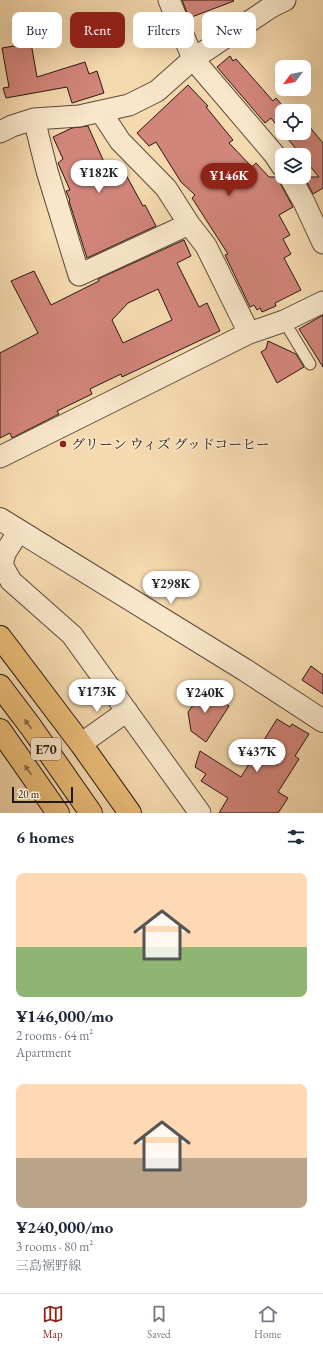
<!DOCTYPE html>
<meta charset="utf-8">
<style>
body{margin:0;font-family:"EB Garamond","Noto Serif JP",serif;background:#f6f6f7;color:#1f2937;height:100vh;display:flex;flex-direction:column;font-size:15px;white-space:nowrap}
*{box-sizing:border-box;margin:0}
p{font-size:13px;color:#747a83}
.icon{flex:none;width:22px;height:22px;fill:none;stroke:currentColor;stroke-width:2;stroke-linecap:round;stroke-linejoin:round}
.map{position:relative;height:813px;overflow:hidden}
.details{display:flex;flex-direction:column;background:#fff;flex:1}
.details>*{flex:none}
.banner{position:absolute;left:12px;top:12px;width:299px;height:36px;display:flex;gap:8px}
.needle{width:26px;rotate:238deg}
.fabs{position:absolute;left:275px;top:60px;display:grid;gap:8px}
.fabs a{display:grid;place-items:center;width:36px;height:36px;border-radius:8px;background:#fff;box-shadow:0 4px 16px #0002;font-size:20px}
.scale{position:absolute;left:12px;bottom:10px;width:61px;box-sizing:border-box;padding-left:4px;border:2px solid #251710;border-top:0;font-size:11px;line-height:14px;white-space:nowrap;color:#251710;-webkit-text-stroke:3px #f9e7cb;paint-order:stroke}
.price{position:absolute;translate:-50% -34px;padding:0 9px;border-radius:14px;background:#fff;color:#222;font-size:13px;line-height:26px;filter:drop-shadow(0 1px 2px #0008)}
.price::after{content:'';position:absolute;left:50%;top:24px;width:12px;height:9px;margin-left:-6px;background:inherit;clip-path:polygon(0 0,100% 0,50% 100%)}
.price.on{background:#8f2418;color:#fff}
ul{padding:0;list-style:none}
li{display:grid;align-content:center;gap:8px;height:212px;padding:0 16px}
li span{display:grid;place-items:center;height:124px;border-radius:8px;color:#555}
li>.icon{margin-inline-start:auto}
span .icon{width:72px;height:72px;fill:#fffc;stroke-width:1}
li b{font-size:17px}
h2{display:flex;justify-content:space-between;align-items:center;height:48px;padding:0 16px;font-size:17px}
.chip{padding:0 14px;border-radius:8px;background:#fff;box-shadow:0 4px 16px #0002;font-size:14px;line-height:36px}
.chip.on{background:#8f2418;color:#fff}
.tabs{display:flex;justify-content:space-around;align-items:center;height:56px;border-top:1px solid #e0e1e3;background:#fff;font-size:11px;color:#747a83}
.tabs a{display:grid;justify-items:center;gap:2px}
.tabs .on{color:#8f2418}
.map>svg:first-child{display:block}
.building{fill:#d2857b;stroke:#251710;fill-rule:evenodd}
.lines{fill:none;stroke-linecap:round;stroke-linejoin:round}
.service-casing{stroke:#594838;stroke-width:13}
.minor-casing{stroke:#594838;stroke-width:23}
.tertiary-casing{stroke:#594838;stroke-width:24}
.primary-casing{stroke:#251710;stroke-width:24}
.motorway-casing{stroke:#251710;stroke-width:24}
.service{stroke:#f9e7cb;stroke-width:11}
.minor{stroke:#f9e7cb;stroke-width:21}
.tertiary{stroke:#f9e7cb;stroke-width:22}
.primary{stroke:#ebbd78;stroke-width:22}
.motorway{stroke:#ebbd78;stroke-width:22}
.oneway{fill:#886a44}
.poi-dot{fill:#8f2418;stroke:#f9e7cb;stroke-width:1.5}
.labels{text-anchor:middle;stroke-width:3;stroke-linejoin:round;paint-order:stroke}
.shield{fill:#f9e7cb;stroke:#655548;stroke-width:1}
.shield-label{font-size:13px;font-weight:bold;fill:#251710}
.poi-label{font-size:14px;fill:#251710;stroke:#f9e7cb;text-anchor:start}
</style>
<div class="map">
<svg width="323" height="813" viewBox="0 0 323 813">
<rect width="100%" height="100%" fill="#f6daaf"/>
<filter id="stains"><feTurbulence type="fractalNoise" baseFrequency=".005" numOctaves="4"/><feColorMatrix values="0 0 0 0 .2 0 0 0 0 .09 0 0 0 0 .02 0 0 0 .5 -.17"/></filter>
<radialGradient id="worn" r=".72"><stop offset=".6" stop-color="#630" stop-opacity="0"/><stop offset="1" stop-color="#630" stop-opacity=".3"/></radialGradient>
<path class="building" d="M182,0H233L234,1L189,18Z
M31,43L37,77L85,62L89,74L97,71L104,93L72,103L67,87L6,98L3,88L9,87L2,48Z
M230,56L233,61L236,59L273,101L276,98L287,111H282V132L271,118L265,123L217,67Z
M188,85L208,106L206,107L233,140L229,143L252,167L256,163L269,177H278L280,183L293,207L279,215L290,235L283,239L291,254L284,258L301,290L275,303L276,306L262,312L260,308L257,310L254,305L250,307L225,255L228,254L192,198L195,195L181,182L156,142L149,146L137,133Z
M304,120L323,143V188L313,194L304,177H319L304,159V155H301L283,133H304Z
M88,126L108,171L120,164L143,206L145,205L156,226L87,258L69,201L70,200L66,191L70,190L58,163L63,159L53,137L72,128Z
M184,240L191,256L177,263L199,307L207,303L220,331L122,377L121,374L90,389L92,394L57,411L59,414L12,438L10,433L0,438V353L38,333L11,281L34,271L51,305L99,281L98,279ZM158,289L172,320L123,343L112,320L128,303Z
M323,315V367L299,329Z
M268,341L296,354L304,367L277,383L261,352L266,349Z
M311,666L323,675V694L302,680Z
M210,693L229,706L206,742L191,731L188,712L194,704L184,696Z
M277,719L290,727L292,724L309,734L295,756L299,759L278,792L288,798L278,813H219L228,798L201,781L206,774L195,767L200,751L241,777Z"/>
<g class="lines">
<defs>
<path id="service" d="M284,321L310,364"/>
<path id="minor" d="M169,0L193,59L274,154L282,166
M101,112L120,141L166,188L189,224L206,246L249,333
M34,119L47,171L79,275L189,224
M0,132L12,126L34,119L79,116L129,105L157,91L193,59L271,7L285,0
M290,177L304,202L323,243
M0,457L249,333L284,321L323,302
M19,531L5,553L2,565L11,581L72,635L200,813
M85,741L127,711"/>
<path id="tertiary" d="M0,519L245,670L323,721"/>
<path id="primary" d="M0,730L58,813"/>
<path id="motorway" d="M0,637L81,744L130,813
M0,686L31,727L91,813"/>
</defs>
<use href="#service" class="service-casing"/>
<use href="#minor" class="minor-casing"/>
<use href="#tertiary" class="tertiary-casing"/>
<use href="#primary" class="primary-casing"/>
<use href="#motorway" class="motorway-casing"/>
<use href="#service" class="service"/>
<use href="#minor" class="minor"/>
<use href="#tertiary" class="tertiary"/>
<use href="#primary" class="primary"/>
<use href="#motorway" class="motorway"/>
</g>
<defs><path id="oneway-solid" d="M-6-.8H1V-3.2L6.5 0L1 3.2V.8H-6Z"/></defs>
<g class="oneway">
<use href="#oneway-solid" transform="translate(28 724) rotate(-127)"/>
<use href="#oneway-solid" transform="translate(28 770) rotate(-125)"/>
</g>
<circle class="poi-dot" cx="63" cy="444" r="4"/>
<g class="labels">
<rect class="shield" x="31" y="738" width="30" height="22" rx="3"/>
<g class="shield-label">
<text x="46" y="754">E70</text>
</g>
<g class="poi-label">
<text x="71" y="449">グリーン ウィズ グッドコーヒー</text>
</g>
</g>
<rect width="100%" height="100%" filter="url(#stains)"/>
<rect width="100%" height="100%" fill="url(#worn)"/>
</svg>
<div class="fabs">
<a><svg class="needle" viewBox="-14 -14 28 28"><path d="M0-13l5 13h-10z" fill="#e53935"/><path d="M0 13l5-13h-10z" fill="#747a83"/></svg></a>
<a><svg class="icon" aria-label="locate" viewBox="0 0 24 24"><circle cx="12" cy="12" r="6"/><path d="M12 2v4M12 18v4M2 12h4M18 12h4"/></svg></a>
<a><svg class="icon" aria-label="layers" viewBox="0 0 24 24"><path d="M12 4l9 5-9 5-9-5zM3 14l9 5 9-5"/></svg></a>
</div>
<div class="scale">20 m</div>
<b class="price" style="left:99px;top:194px">¥182K</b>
<b class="price on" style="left:229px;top:197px">¥146K</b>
<b class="price" style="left:171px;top:605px">¥298K</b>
<b class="price" style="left:97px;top:713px">¥173K</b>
<b class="price" style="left:205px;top:714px">¥240K</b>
<b class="price" style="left:257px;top:773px">¥437K</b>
<div class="banner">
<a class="chip">Buy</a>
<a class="chip on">Rent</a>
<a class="chip">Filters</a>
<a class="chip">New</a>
</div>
</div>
<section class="details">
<h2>6 homes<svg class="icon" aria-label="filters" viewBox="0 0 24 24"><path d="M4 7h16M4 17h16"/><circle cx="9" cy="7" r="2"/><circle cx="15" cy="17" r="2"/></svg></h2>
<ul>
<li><span style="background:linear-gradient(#ffd9b3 60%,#8fb573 0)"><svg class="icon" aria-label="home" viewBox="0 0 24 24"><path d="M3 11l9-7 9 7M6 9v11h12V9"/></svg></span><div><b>¥146,000/mo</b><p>2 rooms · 64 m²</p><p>Apartment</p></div></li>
<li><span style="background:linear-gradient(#ffd9b3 60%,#b9a48a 0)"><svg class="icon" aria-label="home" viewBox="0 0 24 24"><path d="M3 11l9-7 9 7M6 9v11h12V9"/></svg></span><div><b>¥240,000/mo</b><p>3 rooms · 80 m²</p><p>三島裾野線</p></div></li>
</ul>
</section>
<nav class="tabs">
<a class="on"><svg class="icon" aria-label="map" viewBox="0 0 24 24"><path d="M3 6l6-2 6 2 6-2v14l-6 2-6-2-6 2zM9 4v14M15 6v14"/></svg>Map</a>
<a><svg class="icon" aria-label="saved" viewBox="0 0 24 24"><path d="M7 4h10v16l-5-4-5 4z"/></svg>Saved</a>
<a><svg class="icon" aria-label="home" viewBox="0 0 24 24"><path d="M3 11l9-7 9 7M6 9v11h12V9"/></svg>Home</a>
</nav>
